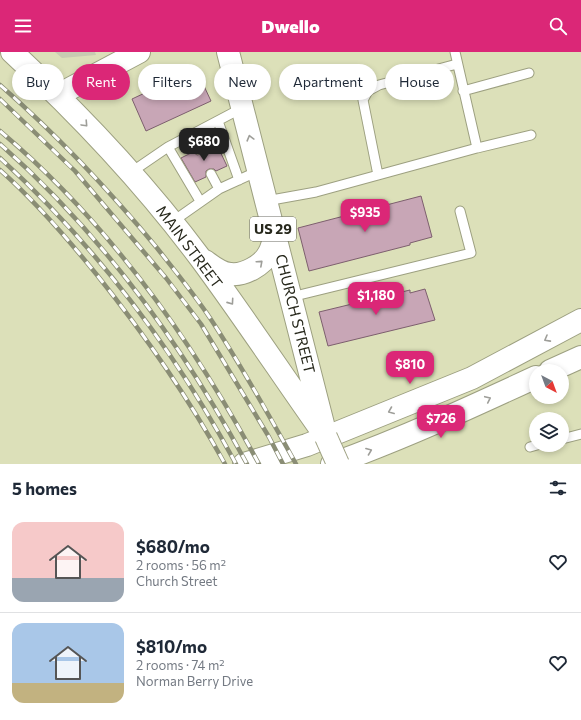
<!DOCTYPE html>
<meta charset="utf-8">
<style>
body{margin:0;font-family:Commissioner,sans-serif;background:#f6f6f7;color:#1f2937;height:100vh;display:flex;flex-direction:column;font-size:15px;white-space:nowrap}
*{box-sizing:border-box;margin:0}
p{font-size:13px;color:#747a83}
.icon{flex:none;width:22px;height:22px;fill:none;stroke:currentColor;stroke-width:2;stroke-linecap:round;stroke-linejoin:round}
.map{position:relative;height:412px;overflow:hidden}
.drawer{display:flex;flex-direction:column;background:#fff;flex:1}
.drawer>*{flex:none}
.top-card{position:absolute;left:12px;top:12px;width:557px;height:36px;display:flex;gap:8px}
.needle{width:26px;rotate:139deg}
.tools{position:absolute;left:529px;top:312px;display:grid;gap:8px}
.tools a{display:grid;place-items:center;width:40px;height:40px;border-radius:50%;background:#fff;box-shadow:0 2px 6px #0003;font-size:20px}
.price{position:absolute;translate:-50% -34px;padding:0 9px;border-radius:8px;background:#db2777;color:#fff;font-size:13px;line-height:26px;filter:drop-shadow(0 1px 2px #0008)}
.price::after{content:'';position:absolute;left:50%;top:24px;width:12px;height:9px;margin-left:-6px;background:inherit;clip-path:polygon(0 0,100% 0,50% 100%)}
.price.selected{background:#222;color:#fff}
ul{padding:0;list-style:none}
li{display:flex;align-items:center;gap:12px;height:100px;padding:0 12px}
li+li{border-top:1px solid #e0e1e3}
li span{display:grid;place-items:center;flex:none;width:112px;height:80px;border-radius:12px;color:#555}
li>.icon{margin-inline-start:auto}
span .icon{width:48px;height:48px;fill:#fffc;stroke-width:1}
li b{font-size:17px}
h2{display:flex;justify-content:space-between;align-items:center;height:48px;padding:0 12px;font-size:17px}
.pill{padding:0 14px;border-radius:18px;background:#fff;box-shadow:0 2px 6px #0003;font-size:14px;line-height:36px}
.pill.selected{background:#db2777;color:#fff}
header{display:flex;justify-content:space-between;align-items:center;height:52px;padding:0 12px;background:#db2777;color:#fff;font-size:18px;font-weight:800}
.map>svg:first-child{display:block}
.built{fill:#dce0b9;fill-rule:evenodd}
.green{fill:#c8cbb2}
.building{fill:#c8a6b6;stroke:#7d5f6e}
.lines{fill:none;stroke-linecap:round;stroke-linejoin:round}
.service-casing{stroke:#9da081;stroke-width:11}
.secondary-casing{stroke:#9da081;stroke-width:24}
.primary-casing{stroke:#9da081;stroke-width:24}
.service{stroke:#fff;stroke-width:9}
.secondary{stroke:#fff;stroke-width:22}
.primary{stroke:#fff;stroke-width:22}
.rail-casing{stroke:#8a8d75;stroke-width:4.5}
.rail{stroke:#fff;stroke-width:3;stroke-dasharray:9;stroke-linecap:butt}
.primary-bridge-casing{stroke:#9da081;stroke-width:24;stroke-linecap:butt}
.primary-bridge{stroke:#fff;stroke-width:22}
.oneway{stroke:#9e9e99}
.labels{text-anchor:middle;stroke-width:3;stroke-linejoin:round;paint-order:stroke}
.shield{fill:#fff;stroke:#686860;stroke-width:1}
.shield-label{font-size:14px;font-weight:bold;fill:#27281c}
.street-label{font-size:15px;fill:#27281c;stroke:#fff}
</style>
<header><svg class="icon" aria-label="menu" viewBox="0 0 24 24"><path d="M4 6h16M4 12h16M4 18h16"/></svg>Dwello<svg class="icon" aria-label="search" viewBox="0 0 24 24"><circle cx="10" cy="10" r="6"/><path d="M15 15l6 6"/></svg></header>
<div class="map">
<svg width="581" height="412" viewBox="0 0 581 412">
<rect width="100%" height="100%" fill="#eaeecc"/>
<path class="built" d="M0,0H581V412H0ZM536,319H562V345H536ZM536,367H562V393H536Z"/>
<path class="green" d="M55,0H95L96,3L62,6Z"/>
<path class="building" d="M196,17L211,49L146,79L132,47Z
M215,89L227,114L216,119L214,117H209L206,119V125L195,130L181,106L193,100L197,103L201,102L204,98L203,94Z
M421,144L432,185L410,191V193L309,219L298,176Z
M425,237L435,268L328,294L319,260L410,238V241Z"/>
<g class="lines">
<defs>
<path id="service" d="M463,39L529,21
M218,69L239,128
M191,83L198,97
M168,95L200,149
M477,96L531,83
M130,121L168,95L242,56
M211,122L219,137
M378,123L363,48L368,39L379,33L457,12
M266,149L316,140L477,96L455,0
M172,170L219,137L258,119
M291,245L471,201L460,159
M562,387L581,382
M530,395L537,393"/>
<path id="secondary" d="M58,43L139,0
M550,319L581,305
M244,412L307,393L472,326L581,268
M332,412C402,387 469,356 536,325"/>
<path id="primary" d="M12,0C80,63 145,132 201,207C244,265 284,326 326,385
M228,0L323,372
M205,209C212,214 220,221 230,222C244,224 263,213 269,201C272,196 273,189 275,183"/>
</defs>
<use href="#service" class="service-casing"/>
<use href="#secondary" class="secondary-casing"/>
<use href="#primary" class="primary-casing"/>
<use href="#service" class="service"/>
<use href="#secondary" class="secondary"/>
<use href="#primary" class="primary"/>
<defs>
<path id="rail" d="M0,33C57,83 109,138 157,196C175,219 194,242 210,266C241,313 269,363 296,412
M0,47L75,119L166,226L201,272L269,385L283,412
M0,79C108,170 192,288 259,412
M0,92C102,182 183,294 247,412
M0,106C95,193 175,299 236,412
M0,118C36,150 67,186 97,223C145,283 188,345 225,412"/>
</defs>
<use href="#rail" class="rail-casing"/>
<use href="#rail" class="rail"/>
<defs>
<path id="primary-bridge" d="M326,385L338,412"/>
</defs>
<use href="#primary-bridge" class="primary-bridge-casing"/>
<use href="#primary-bridge" class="primary-bridge"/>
</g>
<defs><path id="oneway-chevron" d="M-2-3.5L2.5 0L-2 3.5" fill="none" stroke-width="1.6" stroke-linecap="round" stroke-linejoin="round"/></defs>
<g class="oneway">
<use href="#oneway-chevron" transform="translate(85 72) rotate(47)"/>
<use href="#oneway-chevron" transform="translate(250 86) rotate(-105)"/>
<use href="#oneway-chevron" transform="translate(260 211) rotate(-42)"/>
<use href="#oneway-chevron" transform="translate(231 250) rotate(55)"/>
<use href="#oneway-chevron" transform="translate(547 287) rotate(151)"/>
<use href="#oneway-chevron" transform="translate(488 347) rotate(-25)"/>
<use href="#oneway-chevron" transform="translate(391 359) rotate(158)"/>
<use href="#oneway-chevron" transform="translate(369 399) rotate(-21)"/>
</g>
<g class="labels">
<rect class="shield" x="250" y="165" width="46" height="24" rx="3"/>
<g class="shield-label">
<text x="273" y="182">US 29</text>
</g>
<g class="street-label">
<text transform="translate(189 195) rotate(53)" y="5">MAIN STREET</text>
<text transform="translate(295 262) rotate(76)" y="5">CHURCH STREET</text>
</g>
</g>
</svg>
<div class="tools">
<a><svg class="needle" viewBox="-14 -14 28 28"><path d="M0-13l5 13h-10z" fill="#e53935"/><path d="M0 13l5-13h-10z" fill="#747a83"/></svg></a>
<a><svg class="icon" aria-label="layers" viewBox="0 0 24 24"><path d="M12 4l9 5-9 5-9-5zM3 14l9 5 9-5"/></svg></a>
</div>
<b class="price selected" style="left:204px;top:110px">$680</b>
<b class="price" style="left:365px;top:181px">$935</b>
<b class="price" style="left:376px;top:264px">$1,180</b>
<b class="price" style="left:410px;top:333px">$810</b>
<b class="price" style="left:441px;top:387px">$726</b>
<div class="top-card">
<a class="pill">Buy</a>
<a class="pill selected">Rent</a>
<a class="pill">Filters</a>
<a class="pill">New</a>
<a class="pill">Apartment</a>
<a class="pill">House</a>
</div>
</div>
<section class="drawer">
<h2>5 homes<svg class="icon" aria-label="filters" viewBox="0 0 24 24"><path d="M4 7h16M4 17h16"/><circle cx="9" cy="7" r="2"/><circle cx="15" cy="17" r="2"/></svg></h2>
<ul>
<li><span style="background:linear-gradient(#f6c9c9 70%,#9aa5b1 0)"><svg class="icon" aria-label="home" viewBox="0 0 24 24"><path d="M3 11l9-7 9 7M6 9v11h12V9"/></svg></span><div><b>$680/mo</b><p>2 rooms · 56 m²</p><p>Church Street</p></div><svg class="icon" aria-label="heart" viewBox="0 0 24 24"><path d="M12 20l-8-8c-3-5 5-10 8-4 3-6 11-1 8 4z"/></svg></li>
<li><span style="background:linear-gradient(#a9c7e8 75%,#c2b280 0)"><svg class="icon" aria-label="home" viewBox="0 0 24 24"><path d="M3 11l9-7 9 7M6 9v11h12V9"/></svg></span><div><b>$810/mo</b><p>2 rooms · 74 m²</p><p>Norman Berry Drive</p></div><svg class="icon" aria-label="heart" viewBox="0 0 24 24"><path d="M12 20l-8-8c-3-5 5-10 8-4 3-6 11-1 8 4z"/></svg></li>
</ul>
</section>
